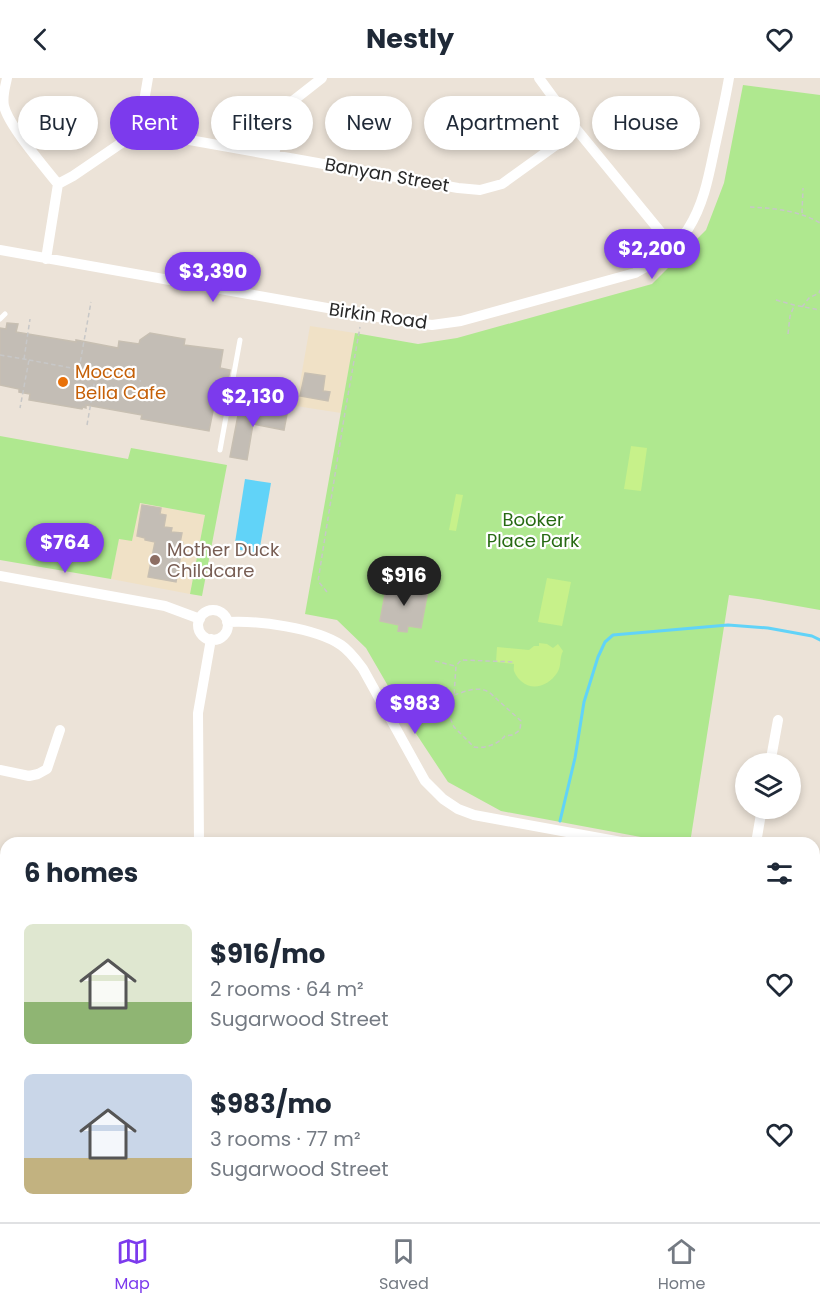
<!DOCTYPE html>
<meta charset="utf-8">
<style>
body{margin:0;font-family:Poppins,sans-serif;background:#f6f6f7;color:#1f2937;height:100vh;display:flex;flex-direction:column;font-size:22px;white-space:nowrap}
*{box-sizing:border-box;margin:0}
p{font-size:20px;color:#747a83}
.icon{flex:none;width:33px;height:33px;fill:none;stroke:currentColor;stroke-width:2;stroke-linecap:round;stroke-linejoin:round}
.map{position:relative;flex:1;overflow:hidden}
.drawer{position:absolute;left:0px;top:759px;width:820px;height:386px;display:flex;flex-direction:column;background:#fff;border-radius:18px 18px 0 0;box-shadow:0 3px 9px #0003}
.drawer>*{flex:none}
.top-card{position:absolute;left:18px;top:18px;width:784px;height:54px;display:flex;gap:12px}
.buttons{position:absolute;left:735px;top:675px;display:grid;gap:12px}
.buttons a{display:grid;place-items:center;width:66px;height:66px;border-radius:50%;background:#fff;box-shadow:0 3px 9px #0003;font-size:30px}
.price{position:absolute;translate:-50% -51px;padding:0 14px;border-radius:21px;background:#7c3aed;color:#fff;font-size:20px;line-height:39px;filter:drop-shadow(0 2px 3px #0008)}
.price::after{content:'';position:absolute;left:50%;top:36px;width:18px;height:14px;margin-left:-9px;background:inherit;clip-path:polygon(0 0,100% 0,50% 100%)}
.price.active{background:#222;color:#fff}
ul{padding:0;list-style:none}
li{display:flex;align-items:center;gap:18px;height:150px;padding:0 24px}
li span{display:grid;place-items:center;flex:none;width:168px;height:120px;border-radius:9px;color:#555}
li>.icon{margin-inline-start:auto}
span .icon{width:72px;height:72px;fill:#fffc;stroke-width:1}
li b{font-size:26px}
h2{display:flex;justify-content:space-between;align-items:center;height:72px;padding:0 24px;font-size:26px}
.tag{padding:0 21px;border-radius:27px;background:#fff;box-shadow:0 3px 9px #0003;font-size:21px;line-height:54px}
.tag.active{background:#7c3aed;color:#fff}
header{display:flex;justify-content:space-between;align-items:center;height:78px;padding:0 24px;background:#fff;font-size:27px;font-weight:700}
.tab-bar{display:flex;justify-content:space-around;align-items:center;height:84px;border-top:2px solid #e0e1e3;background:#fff;font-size:16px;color:#747a83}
.tab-bar a{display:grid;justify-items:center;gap:3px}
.tab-bar .active{color:#7c3aed}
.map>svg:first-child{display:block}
.education{fill:#f0e1c6}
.green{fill:#afe88f}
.pitch{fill:#c7f18a}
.water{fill:#61d3f8}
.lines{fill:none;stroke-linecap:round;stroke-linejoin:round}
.stream{stroke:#61d3f8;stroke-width:3}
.building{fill:#c3bdb5;stroke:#c7bfb2;stroke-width:1.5}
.path{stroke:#c7c7c7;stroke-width:1.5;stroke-dasharray:4.5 3;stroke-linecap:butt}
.service{stroke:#fff;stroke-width:5}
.minor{stroke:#fff;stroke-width:10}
.tertiary{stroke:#fff;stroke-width:14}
.food-dot{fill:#e8710a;stroke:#fff;stroke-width:2}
.education-dot{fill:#8d6e63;stroke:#fff;stroke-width:2}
.labels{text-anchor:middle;stroke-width:4.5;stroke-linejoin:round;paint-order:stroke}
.street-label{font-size:18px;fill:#282828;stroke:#fff}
.food-label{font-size:18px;fill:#c56008;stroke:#fff;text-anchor:start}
.park-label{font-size:18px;fill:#276a13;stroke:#fff}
.education-label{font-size:18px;fill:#785e54;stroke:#fff;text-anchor:start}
</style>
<header><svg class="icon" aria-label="back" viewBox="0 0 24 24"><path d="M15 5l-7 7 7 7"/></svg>Nestly<svg class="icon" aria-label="heart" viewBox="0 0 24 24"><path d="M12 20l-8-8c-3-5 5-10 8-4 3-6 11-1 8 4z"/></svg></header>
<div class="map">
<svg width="820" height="1144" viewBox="0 0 820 1144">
<rect width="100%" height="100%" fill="#ece3d8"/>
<path class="education" d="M310,248L355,255L341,335L296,328Z
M139,425L205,437L190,516L111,501L119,460L132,462Z"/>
<path class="green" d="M743,7L820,17V532L758,521L729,517L690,765H673L501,733L448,704L413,651L366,570L337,542L305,536L355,255L418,266L457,260L652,206L706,152L724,105Z
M0,358L128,381L131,370L227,387L202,518L190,516L205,437L140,425L132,463L119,461L111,501L0,482Z
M102,1139H194L188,1144H131Z"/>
<path class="pitch" d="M631,368L647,370L641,413L624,411Z
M456,416L463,417L456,453L449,452Z
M547,500L571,504L562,548L538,544Z
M539,565L547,566L553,570L558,566L563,573C559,580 562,588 557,595C549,607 533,614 521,603C518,600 516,598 515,595C513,592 514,589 514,586L496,584L497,569L529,572L534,568H539Z"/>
<path class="water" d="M245,401L271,405L259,475L234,471Z"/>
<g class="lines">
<path class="stream" d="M560,743L575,680L584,624L598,579L605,564L613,557L728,547L768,550L812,558L820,562
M557,765V764
M134,1142L135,1138"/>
</g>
<path class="building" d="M7,245L18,246L16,254L76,264V262L118,270L119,263L139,266L140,262L150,255L185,261L184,267L223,272L220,290L230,292L225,318L222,317L220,329L214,328L209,353L141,341L142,337L86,327V330L83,329L82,331L29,322L30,316L19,314V311L0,307V250L6,251Z
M305,295L325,298L323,313L330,314L328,323L300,318Z
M240,327L287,336L284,352L253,346L247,382L230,379Z
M142,427L161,430L160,436L166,437L164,449L172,450L171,454L182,455L180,465H183L176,504L148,499L155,464L145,462V460L137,458Z
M395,506L428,512L421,550L408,548L407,554L398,553L399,547L380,543L386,511L394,513Z"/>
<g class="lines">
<path class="path" d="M750,129C774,130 800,133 820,145
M802,135L803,110
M776,222L794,227L820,232
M802,229L809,220L819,215L820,212
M788,256L790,238L794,228
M0,277L29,282L20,330
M24,281L30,241
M29,282L141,303
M79,291L91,224
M87,347L96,295
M327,514L318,503L345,334L360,249
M435,583L455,588
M454,617C467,613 477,608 489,614L521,643L520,652L513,657L505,658C498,666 485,671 474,669L454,649L450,640L451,622L454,617L456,588L461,582L515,584
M86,1142V1138"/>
<path class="service" d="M0,241L5,236
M220,372L240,262"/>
<path class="minor" d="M7,0C5,10 2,18 4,28C8,47 45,90 58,106
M539,0L577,52L672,168
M139,53L148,0
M274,76L285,36L294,22L322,0
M0,172L395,242L432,247L461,243L635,195C654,185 676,170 688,151C704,126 709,97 715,68C720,45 725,23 729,0
M46,181L58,106L73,98L139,53L458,110L480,112L502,106L577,52
M0,498L165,528L200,541
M198 547a15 15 0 1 1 30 0a15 15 0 1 1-30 0Z
M227,544C257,542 316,550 341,567C350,573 357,583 363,591L425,703L443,721L458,731L474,737L627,765
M770,686L778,642
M0,692L29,698L38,696L47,691L60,652
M199,765L198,635L211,561
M756,765L762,730
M817,799L820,785
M0,807L6,808
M3,1075L6,1074
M202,1144L203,1138
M611,1144L612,1138
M727,1144L728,1138"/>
<path class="tertiary" d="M12,1138L42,1144"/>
</g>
<circle class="food-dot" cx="63" cy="304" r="6"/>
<circle class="education-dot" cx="155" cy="482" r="6"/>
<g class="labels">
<g class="street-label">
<text transform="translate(387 97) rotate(10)" y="6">Banyan Street</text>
<text transform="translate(378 238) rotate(8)" y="6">Birkin Road</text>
</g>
<g class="food-label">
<text x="75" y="300">Mocca<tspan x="75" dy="21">Bella Cafe</tspan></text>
</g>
<g class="park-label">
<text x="533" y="448">Booker<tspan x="533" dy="21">Place Park</tspan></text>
</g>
<g class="education-label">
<text x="167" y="478">Mother Duck<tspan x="167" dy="21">Childcare</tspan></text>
</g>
</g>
</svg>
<div class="buttons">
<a><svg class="icon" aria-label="layers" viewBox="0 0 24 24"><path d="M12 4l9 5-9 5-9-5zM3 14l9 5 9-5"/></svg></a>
</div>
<b class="price" style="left:652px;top:202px">$2,200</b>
<b class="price" style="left:213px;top:225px">$3,390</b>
<b class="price" style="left:253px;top:350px">$2,130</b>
<b class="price" style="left:65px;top:496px">$764</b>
<b class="price active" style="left:404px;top:529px">$916</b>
<b class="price" style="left:415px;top:657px">$983</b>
<div class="top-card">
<a class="tag">Buy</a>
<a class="tag active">Rent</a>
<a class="tag">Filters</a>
<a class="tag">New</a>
<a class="tag">Apartment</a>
<a class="tag">House</a>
</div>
<section class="drawer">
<h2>6 homes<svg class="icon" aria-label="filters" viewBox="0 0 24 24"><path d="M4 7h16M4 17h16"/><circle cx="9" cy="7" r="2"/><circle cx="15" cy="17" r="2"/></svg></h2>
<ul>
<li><span style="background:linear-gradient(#dfe7d0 65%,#8fb573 0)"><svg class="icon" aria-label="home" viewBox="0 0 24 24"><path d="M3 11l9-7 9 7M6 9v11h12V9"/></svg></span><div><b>$916/mo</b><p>2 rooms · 64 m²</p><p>Sugarwood Street</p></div><svg class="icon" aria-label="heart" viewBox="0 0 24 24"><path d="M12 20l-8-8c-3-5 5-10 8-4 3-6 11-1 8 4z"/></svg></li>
<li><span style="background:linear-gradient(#c9d6e8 70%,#c2b280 0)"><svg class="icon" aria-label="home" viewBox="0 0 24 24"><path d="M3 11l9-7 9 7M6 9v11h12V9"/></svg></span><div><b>$983/mo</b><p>3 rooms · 77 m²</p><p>Sugarwood Street</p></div><svg class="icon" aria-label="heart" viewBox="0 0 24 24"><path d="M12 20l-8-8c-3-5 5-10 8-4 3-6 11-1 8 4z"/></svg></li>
</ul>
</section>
</div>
<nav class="tab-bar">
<a class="active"><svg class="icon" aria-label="map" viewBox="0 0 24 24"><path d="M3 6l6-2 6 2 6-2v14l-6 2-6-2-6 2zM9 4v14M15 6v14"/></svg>Map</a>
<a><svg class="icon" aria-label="saved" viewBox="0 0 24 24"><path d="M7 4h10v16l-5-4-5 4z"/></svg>Saved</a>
<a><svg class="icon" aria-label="home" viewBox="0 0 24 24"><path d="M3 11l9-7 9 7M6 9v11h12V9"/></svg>Home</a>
</nav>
